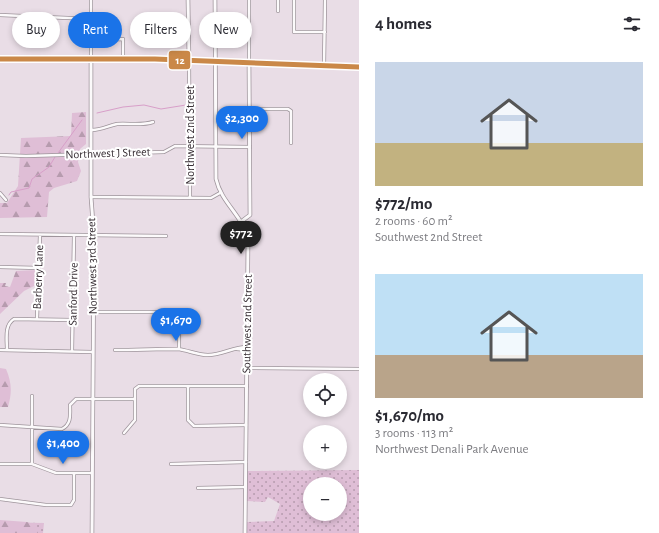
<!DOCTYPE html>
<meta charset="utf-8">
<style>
body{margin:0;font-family:"Alegreya Sans",sans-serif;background:#f7f7f7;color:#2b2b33;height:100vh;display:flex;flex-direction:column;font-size:15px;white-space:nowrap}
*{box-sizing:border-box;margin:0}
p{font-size:13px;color:#7c7c81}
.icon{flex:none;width:22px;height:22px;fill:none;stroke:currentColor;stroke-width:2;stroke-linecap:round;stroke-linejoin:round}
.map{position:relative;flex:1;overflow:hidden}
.panel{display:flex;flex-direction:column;background:#fff;width:300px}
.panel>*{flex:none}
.top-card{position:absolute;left:12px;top:12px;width:287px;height:36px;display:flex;gap:8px}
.fabs{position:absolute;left:303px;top:373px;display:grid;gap:8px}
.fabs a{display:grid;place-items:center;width:44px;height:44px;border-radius:50%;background:#fff;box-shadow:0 2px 6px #0003;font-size:20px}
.price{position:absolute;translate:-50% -34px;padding:0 9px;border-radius:14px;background:#1a73e8;color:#fff;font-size:13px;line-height:26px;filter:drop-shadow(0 1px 2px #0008)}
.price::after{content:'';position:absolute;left:50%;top:24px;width:12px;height:9px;margin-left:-6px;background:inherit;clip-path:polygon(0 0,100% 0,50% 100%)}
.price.active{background:#222;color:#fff}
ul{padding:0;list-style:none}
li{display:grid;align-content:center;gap:8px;height:212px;padding:0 16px}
li span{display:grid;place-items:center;height:124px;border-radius:0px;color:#555}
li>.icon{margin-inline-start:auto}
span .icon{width:72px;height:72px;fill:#fffc;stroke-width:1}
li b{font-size:17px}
h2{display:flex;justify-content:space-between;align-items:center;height:48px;padding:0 16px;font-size:17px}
.chip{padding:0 14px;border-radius:18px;background:#fff;box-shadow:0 2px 6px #0003;font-size:14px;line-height:36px}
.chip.active{background:#1a73e8;color:#fff}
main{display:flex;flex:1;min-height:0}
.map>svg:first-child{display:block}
.green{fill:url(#green-dots);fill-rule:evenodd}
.forest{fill:url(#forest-firs)}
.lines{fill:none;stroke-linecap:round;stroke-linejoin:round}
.stream{stroke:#d89fc9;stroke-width:1}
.minor-casing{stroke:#9e949b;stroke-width:4}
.tertiary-casing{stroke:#9e949b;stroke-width:4.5}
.secondary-casing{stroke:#9e949b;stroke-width:4.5}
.primary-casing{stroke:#9e949b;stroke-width:5}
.minor{stroke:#fcfafb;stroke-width:2.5}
.tertiary{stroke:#fcfafb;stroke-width:3}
.secondary{stroke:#fcfafb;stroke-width:3}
.primary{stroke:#fcfafb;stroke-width:3.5}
.bus-1-casing{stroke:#fff;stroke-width:8}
.bus-1{stroke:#ca8848;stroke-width:5}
.labels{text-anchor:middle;stroke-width:4;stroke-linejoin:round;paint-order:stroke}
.street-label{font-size:12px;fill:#382f35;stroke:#fff}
.line-badge{stroke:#fff;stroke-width:1.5}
.badge-label{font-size:11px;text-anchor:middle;font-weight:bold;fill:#fff}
</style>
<main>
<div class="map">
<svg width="359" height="533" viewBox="0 0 359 533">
<defs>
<pattern id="green-dots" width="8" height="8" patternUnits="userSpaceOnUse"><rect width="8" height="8" fill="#dfbed6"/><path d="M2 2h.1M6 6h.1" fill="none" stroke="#b69bae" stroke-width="1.8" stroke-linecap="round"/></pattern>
<pattern id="forest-firs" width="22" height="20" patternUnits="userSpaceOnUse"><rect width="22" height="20" fill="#dfbed6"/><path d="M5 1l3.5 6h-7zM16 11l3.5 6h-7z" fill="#b69bae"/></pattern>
</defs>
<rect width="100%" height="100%" fill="#e9dde6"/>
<path class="green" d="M359,470V533H246L247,522L274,521L280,504L268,497L265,502L247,501V471ZM310,484H340V514H310Z
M0,522L44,523L43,533H0Z"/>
<path class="forest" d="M86,112V144L80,149L78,162L81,171L77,181L54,188L49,192L47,217L0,218V203H7L18,186L21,138L71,136L72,113Z
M37,270L36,285L24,291L0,314V283H6L5,286L10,287L16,271Z
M0,368L6,369C12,383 12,393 8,407H0Z
M0,520L27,522L35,525L38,533H0Z"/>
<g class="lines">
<path class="stream" d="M97,113L123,107L144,105L161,109L186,105
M58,153L82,120
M9,195L11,192L29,188L32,179L49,167L55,157"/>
<defs>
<path id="minor" d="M91,0V59
M249,0V63
M294,0V32H325
M278,11V0
M0,15L91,19
M90,40L123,39V59
M189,61L190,198
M324,66L325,0
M250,109H288L291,111V143
M92,130C101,130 108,126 117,124C129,123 141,126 153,122
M0,155L26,156L164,152L175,146L250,147
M0,193L6,200
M91,197L211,198L220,193
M0,234L166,236
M0,267L39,268
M93,312H179V349
M37,318L40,235
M237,349L247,350
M0,350L92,352
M7,350C7,340 4,325 14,319L72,320
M115,350C136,350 157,349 177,349C188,350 197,355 208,355C222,355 233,347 247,347
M72,351L74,236
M247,368L359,369
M188,387V420L194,426L246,425
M0,425L62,429C72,424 70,414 70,405L76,399H134
M124,433L135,420V389L139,386H247
M0,464H32L56,473H92
M32,464V396
M171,464L246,462
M198,488L245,487
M0,499L46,505H71L74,500V473"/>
<path id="tertiary" d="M188,0L189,60
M91,59V197L94,236L92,533
M242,221L250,215L249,63"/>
<path id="secondary" d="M215,0L216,179C222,205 244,215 248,242L245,533"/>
<path id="primary" d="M0,59H155L359,67"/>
</defs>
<use href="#minor" class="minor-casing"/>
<use href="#tertiary" class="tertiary-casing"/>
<use href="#secondary" class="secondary-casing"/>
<use href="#primary" class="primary-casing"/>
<use href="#minor" class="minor"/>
<use href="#tertiary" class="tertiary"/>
<use href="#secondary" class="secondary"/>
<use href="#primary" class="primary"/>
<defs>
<path id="bus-1" d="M0,59H155L359,67"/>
</defs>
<use href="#bus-1" class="bus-1-casing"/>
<use href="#bus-1" class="bus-1"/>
</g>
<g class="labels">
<g class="street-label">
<text transform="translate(190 135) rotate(-90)" y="4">Northwest 2nd Street</text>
<text transform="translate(108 153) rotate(-2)" y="4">Northwest J Street</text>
<text transform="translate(92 266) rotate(-91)" y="4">Northwest 3rd Street</text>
<text transform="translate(38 277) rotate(-88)" y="4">Barberry Lane</text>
<text transform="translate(73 294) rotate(-89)" y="4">Sanford Drive</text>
<text transform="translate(247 324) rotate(-89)" y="4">Southwest 2nd Street</text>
</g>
</g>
<rect class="line-badge" x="168" y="50" width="23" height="20" rx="4" fill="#ca8848"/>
<g class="badge-label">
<text x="180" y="64">12</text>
</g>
</svg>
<div class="fabs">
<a><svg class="icon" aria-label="locate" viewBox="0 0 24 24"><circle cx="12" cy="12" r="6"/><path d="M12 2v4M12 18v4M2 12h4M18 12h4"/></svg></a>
<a>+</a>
<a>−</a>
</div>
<b class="price" style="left:242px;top:140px">$2,300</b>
<b class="price active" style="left:241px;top:255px">$772</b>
<b class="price" style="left:176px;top:342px">$1,670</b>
<b class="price" style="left:63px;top:465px">$1,400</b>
<div class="top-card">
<a class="chip">Buy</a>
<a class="chip active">Rent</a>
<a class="chip">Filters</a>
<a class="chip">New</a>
</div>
</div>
<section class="panel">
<h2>4 homes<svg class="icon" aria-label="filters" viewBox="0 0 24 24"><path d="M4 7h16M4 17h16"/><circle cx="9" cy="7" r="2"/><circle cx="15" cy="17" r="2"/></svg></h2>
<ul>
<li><span style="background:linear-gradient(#c9d6e8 65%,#c2b280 0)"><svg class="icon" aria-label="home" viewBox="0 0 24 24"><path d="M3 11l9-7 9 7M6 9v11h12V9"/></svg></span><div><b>$772/mo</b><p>2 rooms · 60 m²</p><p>Southwest 2nd Street</p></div></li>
<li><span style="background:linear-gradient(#bfe0f5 65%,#b9a48a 0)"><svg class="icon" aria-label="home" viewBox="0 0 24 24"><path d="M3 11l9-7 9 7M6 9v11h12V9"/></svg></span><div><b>$1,670/mo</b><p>3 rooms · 113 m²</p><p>Northwest Denali Park Avenue</p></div></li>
</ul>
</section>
</main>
